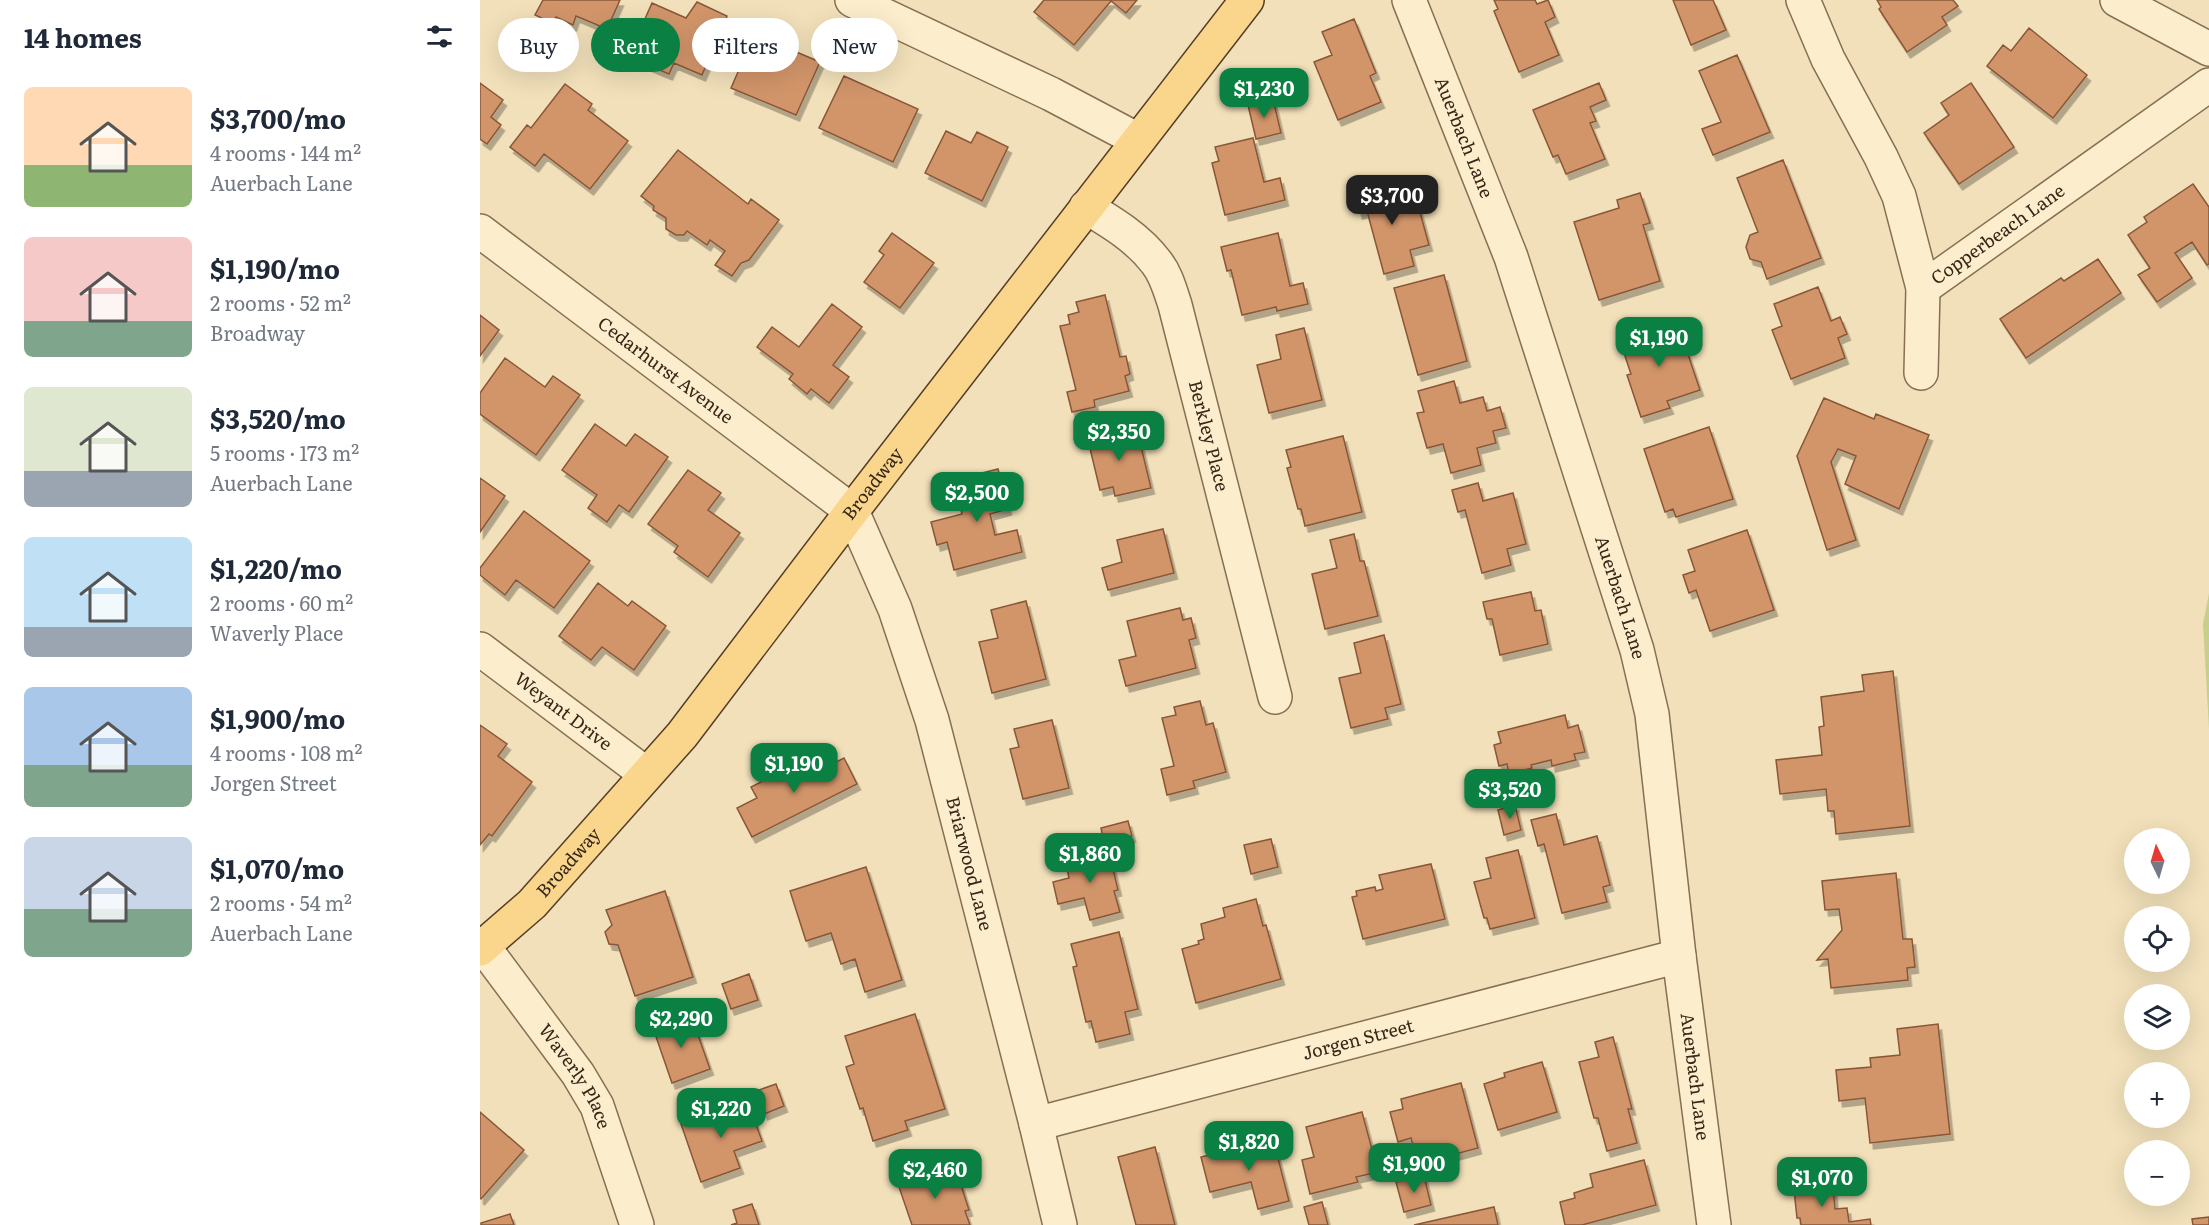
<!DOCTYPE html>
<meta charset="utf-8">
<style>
body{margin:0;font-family:Literata,serif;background:#f2f2f3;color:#1f2937;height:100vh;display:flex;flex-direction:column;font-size:22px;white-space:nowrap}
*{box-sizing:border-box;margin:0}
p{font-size:20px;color:#747a83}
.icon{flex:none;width:33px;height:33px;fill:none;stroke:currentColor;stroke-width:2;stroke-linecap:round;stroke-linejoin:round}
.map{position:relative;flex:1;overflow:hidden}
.drawer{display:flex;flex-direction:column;background:#fff;width:480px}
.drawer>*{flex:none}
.hud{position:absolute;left:18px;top:18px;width:570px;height:54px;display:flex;gap:12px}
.needle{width:39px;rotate:355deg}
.tools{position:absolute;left:1644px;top:828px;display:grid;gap:12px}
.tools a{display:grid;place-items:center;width:66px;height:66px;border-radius:50%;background:#fff;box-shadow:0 6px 24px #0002;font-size:30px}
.price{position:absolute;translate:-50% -51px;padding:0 14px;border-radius:12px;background:#0b8043;color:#fff;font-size:20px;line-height:39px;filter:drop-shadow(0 2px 3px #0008)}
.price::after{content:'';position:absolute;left:50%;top:36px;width:18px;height:14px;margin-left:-9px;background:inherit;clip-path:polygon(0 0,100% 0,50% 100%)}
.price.active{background:#222;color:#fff}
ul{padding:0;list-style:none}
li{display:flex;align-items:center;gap:18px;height:150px;padding:0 24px}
li span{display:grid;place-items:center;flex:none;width:168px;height:120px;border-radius:9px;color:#555}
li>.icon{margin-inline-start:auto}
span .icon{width:72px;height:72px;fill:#fffc;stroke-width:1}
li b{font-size:26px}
h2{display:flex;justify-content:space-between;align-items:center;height:72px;padding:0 24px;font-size:26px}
.pill{padding:0 21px;border-radius:27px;background:#fff;box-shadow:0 6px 24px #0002;font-size:21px;line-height:54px}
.pill.active{background:#0b8043;color:#fff}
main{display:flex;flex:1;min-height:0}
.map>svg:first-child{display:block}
.green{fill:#c8cf8d}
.building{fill:#d2956b;stroke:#895737;stroke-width:1.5;filter:url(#shadow)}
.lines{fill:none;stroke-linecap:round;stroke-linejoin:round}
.minor-casing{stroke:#886f53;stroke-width:36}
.major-casing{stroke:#553d28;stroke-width:36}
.minor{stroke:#fcedcc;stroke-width:33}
.major{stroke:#f9d68c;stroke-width:33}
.labels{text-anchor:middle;stroke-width:6;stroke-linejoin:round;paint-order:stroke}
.street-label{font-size:18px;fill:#362719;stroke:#f8eac9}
</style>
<main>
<section class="drawer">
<h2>14 homes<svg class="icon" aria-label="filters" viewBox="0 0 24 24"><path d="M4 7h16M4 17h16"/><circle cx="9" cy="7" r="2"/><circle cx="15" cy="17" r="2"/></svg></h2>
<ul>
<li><span style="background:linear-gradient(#ffd9b3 65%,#8fb573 0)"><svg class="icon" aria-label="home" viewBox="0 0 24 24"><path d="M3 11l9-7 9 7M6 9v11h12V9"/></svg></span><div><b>$3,700/mo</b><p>4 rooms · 144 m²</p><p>Auerbach Lane</p></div></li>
<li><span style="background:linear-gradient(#f6c9c9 70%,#7fa58c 0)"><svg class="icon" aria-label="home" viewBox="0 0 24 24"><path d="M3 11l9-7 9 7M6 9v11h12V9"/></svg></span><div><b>$1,190/mo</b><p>2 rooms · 52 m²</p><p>Broadway</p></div></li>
<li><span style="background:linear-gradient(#dfe7d0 70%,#9aa5b1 0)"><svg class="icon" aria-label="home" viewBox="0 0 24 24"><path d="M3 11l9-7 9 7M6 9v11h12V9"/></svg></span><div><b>$3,520/mo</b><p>5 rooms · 173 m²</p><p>Auerbach Lane</p></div></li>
<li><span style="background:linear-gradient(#bfe0f5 75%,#9aa5b1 0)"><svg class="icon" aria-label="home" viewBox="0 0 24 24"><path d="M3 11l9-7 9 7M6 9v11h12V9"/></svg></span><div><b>$1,220/mo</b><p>2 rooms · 60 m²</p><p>Waverly Place</p></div></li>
<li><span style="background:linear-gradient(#a9c7e8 65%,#7fa58c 0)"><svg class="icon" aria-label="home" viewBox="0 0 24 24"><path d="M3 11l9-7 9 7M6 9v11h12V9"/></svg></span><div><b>$1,900/mo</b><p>4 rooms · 108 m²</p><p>Jorgen Street</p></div></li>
<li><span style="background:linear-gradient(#c9d6e8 60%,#7fa58c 0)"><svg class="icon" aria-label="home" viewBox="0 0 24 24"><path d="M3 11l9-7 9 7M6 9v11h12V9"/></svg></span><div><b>$1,070/mo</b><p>2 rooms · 54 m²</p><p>Auerbach Lane</p></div></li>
</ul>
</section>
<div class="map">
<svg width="1729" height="1225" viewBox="0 0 1729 1225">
<defs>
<filter id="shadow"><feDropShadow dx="3.5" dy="6" stdDeviation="0" flood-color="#0004"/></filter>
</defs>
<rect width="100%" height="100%" fill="#f1e0b9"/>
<path class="green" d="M1729,593V729L1723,624Z"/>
<path class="building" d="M63,0H140L127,29L96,16L93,25L76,17L72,23L55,15Z
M564,0H657L646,13L631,1L594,45L554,12Z
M1014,0H1055L1057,4L1068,0L1075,17L1065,22L1079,55L1039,72L1014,11L1018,9Z
M1193,0H1233L1246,30L1211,45Z
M1397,0H1473L1478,6L1462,17L1467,25L1427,52L1399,9L1401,7Z
M217,2L247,16L222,75L194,63L189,74L148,57L172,3L206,18Z
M874,19L896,73L890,76L901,102L858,120L834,62L852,55L842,32Z
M1549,28L1607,75L1573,118L1507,66L1523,45L1531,51Z
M271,42L304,55L307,48L340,62L316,115L251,88Z
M1257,55L1290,132L1233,155L1222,129L1241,122L1219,71Z
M364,76L438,109L413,162L339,128Z
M0,83L23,100L11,117L21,125L7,144L0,139Z
M1119,83L1126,100L1110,107L1116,121L1110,123L1125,159L1086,174L1078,155L1073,157L1053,110Z
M1491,83L1534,147L1479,184L1444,133L1469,115L1461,103Z
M85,84L112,104L108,110L148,141L110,189L64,154L55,166L30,147L47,125L51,128Z
M793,99L801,133L776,139L768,105Z
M466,131L491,143L497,132L528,147L502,201L445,173Z
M773,138L784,182L800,178L805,200L745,215L732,163L739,161L735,147Z
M198,150L268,204L271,199L299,220L269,260L261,263L252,276L235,265L245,251L230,240L227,245L207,231L204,235H196L186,229V218L173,210L174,206L161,196Z
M1303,160L1341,258L1287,279L1281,262L1270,259L1266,247L1270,235L1278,232L1257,178Z
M903,181L910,205L936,198L949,245L930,250L934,266L904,274L887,211L879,213L873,189Z
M1713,184L1729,207V264L1727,265L1712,242L1695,253L1712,278L1677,302L1658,275L1670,268L1648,235L1667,222L1664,217Z
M1160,193L1170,223L1163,225L1180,281L1119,300L1094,222L1139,208L1137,200Z
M412,233L454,263L420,308L384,282L404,255L399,251Z
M798,233L810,286L823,283L828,304L797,311L796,307L762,315L751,270L747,271L741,247Z
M1618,259L1641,293L1546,358L1520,319L1581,278L1584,281Z
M964,275L987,361L938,375L914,288Z
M1338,287L1351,321L1360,317L1367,334L1358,338L1365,358L1311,379L1292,330L1302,326L1294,304Z
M625,295L640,357L646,356L650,374L645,376L649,391L614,400L615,407L592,412L587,392L596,390L580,326L590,324L588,315L599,312L596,302Z
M352,304L382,327L353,365L369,377L349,403L331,389L327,394L309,379L313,374L277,347L292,327L319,347Z
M0,315L19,330L0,356Z
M1197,322L1220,390L1187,401L1190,408L1161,417L1147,375L1151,374L1140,341Z
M824,328L842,400L789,413L777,365L801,359L796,335Z
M25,358L65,387L73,376L100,395L56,455L0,414V393Z
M974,381L980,403L1003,397L1007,411L1020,407L1026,428L1013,431L1016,443L997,448L1001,465L971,473L963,444L947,448L937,413L944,412L938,391Z
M1344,398L1394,419L1396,414L1449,435L1419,509L1365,484L1376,456L1358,449L1351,462L1376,540L1347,550L1317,456Z
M115,424L146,446L155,434L188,457L149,512L139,505L127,522L108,508L117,495L82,470Z
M647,426L650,441L659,438L671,488L635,496L633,487L620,490L607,436Z
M1229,427L1253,499L1196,517L1193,509L1185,512L1164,449Z
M863,436L882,512L825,526L821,509H818L807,468L811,467L806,450Z
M518,469L528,509L510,514L515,535L537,530L542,552L474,570L467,542L457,545L451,522L482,514L474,480Z
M208,470L241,493L228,510L260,533L228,577L194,552L198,546L168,524Z
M0,478L25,496L0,532Z
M998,483L1003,501L1033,493L1046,544L1027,549L1031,565L1002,573L985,510L978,512L972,490Z
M44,511L110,561L74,608L36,580L25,595L0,575V568Z
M683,529L694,573L628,590L622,568L642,562L637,540Z
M1267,530L1294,610L1230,631L1216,590L1209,593L1203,575L1215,571L1208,550Z
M874,534L880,561H884L898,616L845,629L832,574L857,568L850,540Z
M118,583L148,606L152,601L186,626L154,670L122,647L111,660L79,636Z
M1051,592L1055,611L1061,610L1068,644L1020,655L1012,619H1007L1003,602Z
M546,601L566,679L512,693L499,642L518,638L511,610Z
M700,608L703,620L711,618L716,638L709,640L716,668L646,686L639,660L656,656L647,621Z
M904,635L921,704L905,708L908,719L871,728L859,678L881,673L874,643Z
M1413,671L1430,826L1356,834L1354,811H1348L1346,789L1300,794L1296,760L1342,755L1339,727L1344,726L1341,697L1384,691L1382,675Z
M720,701L726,725L733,723L746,772L713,781L715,788L687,795L681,769L694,766L682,718L696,715L694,707Z
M1085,715L1088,728L1098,725L1105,752L1094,754L1096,760L1072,766L1071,760L1051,765L1052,768L1029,774L1027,764L1019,766L1014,745L1021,743L1018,732Z
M572,720L589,788L543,799L530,749L539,747L534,729Z
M0,725L27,744L18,756L52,782L12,836L9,834L0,845Z
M364,758L377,784L272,837L257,808L277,798L271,787L326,759L333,774Z
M1035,805L1041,830L1024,835L1018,810Z
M1076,814L1084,845L1117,836L1130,885L1123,887L1127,902L1082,913L1064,844L1058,846L1051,820Z
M648,821L652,836L624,843L621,828Z
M791,839L798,867L771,874L764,845Z
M628,848L638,890L634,891L640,912L610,920L604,898L578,904L573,882L589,878L585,859Z
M1038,850L1055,918L1010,929L1007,918H1004L994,882L1011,878L1006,858Z
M951,864L965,919L883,939L872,897L877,896L876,891L895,887L896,891L903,889L899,875Z
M386,867L422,980L385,992L375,959L361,964L351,933L326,941L310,891Z
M1416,873L1423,939H1432L1435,967L1427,968L1428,980L1351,988L1348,959L1337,960L1362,930L1359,909L1345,910L1342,881Z
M185,891L213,977L155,996L138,945L129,944L125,932L132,925L126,910Z
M776,899L783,926L786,925L801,979L716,1003L702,949L719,944L718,941L724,939L721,924L745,917L743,908Z
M639,932L658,1009L645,1012L650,1034L616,1042L611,1021L606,1022L593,967L597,966L591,944Z
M269,974L278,1000L251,1009L242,984Z
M435,1014L465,1109L425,1121L428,1130L393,1141L383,1108L380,1109L366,1067L374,1064L365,1036Z
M211,1015L230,1069L192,1083L173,1028Z
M1458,1024L1470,1134L1390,1143L1385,1098L1359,1101L1356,1070L1391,1067L1390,1058L1420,1055L1417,1029Z
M1133,1037L1152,1109H1148L1157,1143L1127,1151L1118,1118H1114L1099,1062L1119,1057L1115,1042Z
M1062,1062L1077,1112L1018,1130L1004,1084L1025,1077L1024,1073Z
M981,1083L998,1148L938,1164L931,1138L918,1142L910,1112L923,1109L921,1099Z
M296,1084L304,1106L284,1114L276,1091Z
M267,1100L282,1141L254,1151L260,1168L221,1182L201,1124Z
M0,1112L44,1150L1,1199L0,1198Z
M882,1112L898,1172L876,1177L878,1182L830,1194L822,1160L834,1157L826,1127Z
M793,1139L809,1201L778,1209L771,1182L730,1192L721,1157Z
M675,1147L695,1225H656L638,1157Z
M1164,1160L1176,1205L1102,1225H1085L1080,1202L1095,1198L1094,1193L1113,1187L1110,1174Z
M469,1166L475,1184L480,1182L489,1210L485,1211L490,1225H432L418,1184Z
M944,1176L951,1205L924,1212L916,1182Z
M1353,1186L1355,1209L1367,1208L1369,1222L1390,1219L1391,1225H1321L1320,1218H1317L1314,1190Z
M842,1202L848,1225H829L824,1207Z
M272,1204L279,1225H251L257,1223L253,1210Z
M1014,1207L1018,1225H934Z
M30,1214L34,1225H1V1223Z
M1729,1217V1225H1713L1712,1219Z"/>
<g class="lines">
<defs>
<g id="minor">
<path d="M372,0L571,94L658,140"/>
<path id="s1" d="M929,0L1031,257L1157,650L1172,714L1199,956L1234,1225"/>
<path d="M1323,0L1348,59L1401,157L1419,196L1443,288L1441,373"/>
<path d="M1637,0L1729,49"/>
<path id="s2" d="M606,207C631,222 658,238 676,262C686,274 690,290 695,305L795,697"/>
<path id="s3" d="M0,231L372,511L415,609L452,720L556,1124L580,1225"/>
<path id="s4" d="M1443,288L1729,85"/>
<path id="s5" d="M0,649L166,774"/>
<path id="s6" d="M3,946L98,1074L117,1106L157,1225"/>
<path id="s7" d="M556,1124L1199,956"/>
</g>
<g id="major">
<path id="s8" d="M0,949L52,904L202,735L372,511L767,0"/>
</g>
</defs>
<use href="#minor" class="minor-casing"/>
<use href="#major" class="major-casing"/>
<use href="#minor" class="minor"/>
<use href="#major" class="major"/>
</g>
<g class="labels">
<g class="street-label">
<text dy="6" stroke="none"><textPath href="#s1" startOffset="148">Auerbach Lane</textPath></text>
<text dy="6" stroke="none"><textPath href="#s4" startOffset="92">Copperbeach Lane</textPath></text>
<text dy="6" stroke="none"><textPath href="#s3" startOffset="232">Cedarhurst Avenue</textPath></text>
<text dy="6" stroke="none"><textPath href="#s2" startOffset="272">Berkley Place</textPath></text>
<text dy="6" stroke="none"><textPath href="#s8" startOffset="610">Broadway</textPath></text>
<text dy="6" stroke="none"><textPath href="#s1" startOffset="634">Auerbach Lane</textPath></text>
<text dy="6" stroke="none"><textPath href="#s5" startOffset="104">Weyant Drive</textPath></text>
<text dy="6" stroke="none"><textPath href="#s8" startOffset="124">Broadway</textPath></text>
<text dy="6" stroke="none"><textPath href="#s3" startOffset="838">Briarwood Lane</textPath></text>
<text dy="6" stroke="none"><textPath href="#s7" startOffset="333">Jorgen Street</textPath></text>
<text dy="6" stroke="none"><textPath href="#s1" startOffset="1120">Auerbach Lane</textPath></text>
<text dy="6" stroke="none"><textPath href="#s6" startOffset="160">Waverly Place</textPath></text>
</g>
</g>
</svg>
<div class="tools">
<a><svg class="needle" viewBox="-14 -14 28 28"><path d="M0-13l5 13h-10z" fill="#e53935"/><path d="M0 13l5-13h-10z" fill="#747a83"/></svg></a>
<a><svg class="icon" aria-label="locate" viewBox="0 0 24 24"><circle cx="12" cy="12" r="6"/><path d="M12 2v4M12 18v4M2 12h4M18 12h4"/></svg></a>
<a><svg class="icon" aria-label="layers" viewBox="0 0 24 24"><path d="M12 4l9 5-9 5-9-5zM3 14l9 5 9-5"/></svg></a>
<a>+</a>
<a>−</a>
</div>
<b class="price" style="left:784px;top:119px">$1,230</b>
<b class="price active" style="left:912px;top:226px">$3,700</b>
<b class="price" style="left:1179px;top:368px">$1,190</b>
<b class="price" style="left:639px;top:462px">$2,350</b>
<b class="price" style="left:497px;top:523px">$2,500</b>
<b class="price" style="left:314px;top:794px">$1,190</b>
<b class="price" style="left:1030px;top:820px">$3,520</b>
<b class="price" style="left:610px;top:884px">$1,860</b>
<b class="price" style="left:201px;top:1049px">$2,290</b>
<b class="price" style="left:241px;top:1139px">$1,220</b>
<b class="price" style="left:769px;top:1172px">$1,820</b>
<b class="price" style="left:934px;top:1194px">$1,900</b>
<b class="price" style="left:455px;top:1200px">$2,460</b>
<b class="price" style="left:1342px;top:1208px">$1,070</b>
<div class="hud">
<a class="pill">Buy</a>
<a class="pill active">Rent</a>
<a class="pill">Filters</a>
<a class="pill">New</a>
</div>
</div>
</main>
